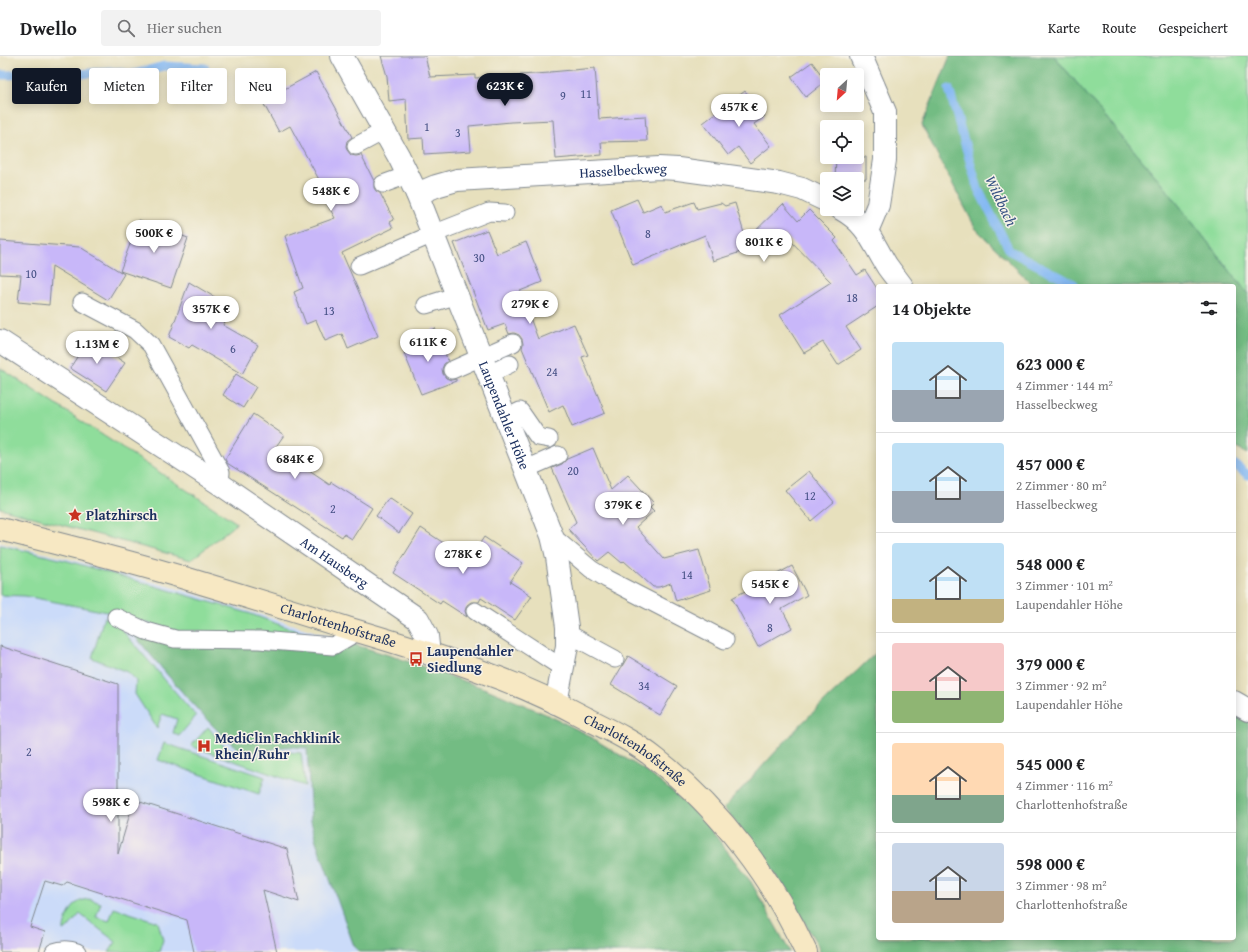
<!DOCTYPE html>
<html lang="de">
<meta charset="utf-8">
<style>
body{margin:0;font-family:"Gentium Book Plus",serif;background:#f2f2f2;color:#202124;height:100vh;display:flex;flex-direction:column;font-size:15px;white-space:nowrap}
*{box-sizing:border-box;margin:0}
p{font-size:13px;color:#757577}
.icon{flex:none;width:22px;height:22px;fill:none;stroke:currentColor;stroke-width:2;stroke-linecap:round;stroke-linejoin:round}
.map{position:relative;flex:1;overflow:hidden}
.sheet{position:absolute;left:876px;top:228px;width:360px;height:656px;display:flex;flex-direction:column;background:#fff;border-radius:4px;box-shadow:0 2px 10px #0003}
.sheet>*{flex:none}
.top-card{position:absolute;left:12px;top:12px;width:380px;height:36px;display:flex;gap:8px}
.needle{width:26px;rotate:206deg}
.fabs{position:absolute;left:820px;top:12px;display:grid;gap:8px}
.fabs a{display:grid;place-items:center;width:44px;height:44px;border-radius:4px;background:#fff;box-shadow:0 2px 10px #0003;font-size:20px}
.price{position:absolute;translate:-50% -34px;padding:0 9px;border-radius:14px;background:#fff;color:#222;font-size:13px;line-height:26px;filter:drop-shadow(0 1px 2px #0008)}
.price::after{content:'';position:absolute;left:50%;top:24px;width:12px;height:9px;margin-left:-6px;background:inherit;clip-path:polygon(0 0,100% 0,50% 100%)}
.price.selected{background:#111827;color:#fff}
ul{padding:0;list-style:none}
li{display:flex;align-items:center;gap:12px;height:100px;padding:0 16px}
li+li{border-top:1px solid #e0e0e0}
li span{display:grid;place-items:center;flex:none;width:112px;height:80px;border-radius:4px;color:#555}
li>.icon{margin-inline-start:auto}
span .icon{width:48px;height:48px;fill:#fffc;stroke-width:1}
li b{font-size:17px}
h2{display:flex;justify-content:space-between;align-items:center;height:48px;padding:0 16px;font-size:17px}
.chip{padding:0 14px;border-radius:4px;background:#fff;box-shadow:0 2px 10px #0003;font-size:14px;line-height:36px}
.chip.selected{background:#111827;color:#fff}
header{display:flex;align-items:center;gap:24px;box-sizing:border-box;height:56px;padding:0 20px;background:#fff;border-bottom:1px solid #e0e0e0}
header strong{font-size:19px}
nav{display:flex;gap:22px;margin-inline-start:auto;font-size:14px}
.search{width:280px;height:36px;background:#f2f2f2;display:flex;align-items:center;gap:10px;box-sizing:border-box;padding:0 14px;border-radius:4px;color:#757577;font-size:15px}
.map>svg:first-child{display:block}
.built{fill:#cbdbf9}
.green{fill:#8fdd9b;stroke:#55867c}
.forest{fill:#73bc83;stroke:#477670}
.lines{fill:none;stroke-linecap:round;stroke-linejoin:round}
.stream{stroke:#85b9f3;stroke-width:9}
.building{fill:#c8b7f9}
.lane-casing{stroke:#81888e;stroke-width:19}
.street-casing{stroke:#81888e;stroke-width:24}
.secondary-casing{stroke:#81888e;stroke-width:24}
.lane{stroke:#fff;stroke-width:17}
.street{stroke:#fff;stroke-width:22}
.secondary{stroke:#f7e8c3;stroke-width:22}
.labels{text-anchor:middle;stroke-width:3;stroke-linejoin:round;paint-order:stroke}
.number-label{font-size:12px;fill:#465185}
.street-label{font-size:14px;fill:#1b2f5e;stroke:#f7f3e8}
.poi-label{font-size:14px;font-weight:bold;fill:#1b2f5e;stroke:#f7f3e8;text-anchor:start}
.water-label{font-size:15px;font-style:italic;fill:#365283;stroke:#f7f3e8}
</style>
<header>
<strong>Dwello</strong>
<div class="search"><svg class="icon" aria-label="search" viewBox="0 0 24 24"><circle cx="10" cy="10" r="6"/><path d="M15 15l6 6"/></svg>Hier suchen</div>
<nav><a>Karte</a><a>Route</a><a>Gespeichert</a></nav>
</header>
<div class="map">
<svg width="1248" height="896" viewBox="0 0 1248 896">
<rect width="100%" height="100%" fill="#f7f3e8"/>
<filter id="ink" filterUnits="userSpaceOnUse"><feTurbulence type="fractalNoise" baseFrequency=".025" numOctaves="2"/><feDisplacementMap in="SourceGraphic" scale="8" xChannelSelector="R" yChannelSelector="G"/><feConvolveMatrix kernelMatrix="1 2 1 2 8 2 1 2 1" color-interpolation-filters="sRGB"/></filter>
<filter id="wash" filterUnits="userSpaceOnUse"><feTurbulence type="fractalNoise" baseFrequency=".012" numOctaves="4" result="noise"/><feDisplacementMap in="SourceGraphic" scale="16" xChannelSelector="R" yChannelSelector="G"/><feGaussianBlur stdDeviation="0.9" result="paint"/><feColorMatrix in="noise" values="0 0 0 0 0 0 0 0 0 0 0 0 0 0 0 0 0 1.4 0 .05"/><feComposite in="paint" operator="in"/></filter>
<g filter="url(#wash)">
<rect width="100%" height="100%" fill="#e7e0bd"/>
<path class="built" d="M0,487L69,503L182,534L341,584L293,662L478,896H0Z"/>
<path class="green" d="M1054,0H1248V238L1164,130Z
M0,312L237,467L191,504L0,452Z
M0,489L68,505L248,557L332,588L196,581L117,558L25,540L0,539Z
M104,561L116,567L196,660L179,680L173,677L177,663L162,658L157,672L135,638L136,625L127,616L92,602Z
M208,671L223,689L246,702L288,696L301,697L305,730L191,690Z
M164,687L265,721L259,738L158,704Z
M89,843L101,847L96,861L109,865L114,852L158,866L163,884L159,896H109L116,886L80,858L67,873L64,875C63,867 71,852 77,847C81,844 85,844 89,843Z"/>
<path class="forest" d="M950,0H1054L1164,130L1248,238V398L1234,391V230H1034L976,173L922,69Z
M135,580L169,584L346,586L398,602L489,634L550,660L584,677L646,715L675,738L704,765L751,826L790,896H359L354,890L316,785L311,765L307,692C300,692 292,690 285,691C274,692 258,698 246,696C225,692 153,601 135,580Z
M878,595V882H1234V659L1248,666V896H820L817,888L777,820L724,752L803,666Z"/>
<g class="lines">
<path class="stream" d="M0,19L81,18L109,15L133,18L164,10L205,12
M949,33L978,133L1010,195L1074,228L1075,230
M1234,408L1248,419"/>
</g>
<g id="blocks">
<path class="building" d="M381,0H425L430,21L475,19V22L550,17V16L595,12L599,63L645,60L647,85L601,86L602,99L556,103L553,64L511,66L469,70L471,95L424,98L423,82L408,83L406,43L389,45L387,20Z
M812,6L826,25L806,41L791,21Z
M316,16L352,81L347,85L346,90L347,94L351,99L356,100L361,99L374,125V132L376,135L380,137L394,164L390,166L393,172L342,197L378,280L348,293L342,278L325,285L316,264L306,268L294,236L303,232L285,180L335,162L326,146L330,144L290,70L279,76L262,45Z
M745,35L765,60L754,68L771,90L750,107L738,91L728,99L703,67Z
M836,101H866V123H835Z
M637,143L643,156L662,148L665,156L694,146L697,153L721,147L725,150L735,147L746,184L783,148L798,165L809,154L837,182L834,185L857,219L865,214L878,234V250L846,271L861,294L838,309L823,286L804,297L780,259L831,226L785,179L781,183L713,205L705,179L633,209L611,154Z
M139,164L188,182L171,232L120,215Z
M487,174L497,198L526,186L542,226L520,235L538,283L574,268L588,299L582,301L605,357L572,371L563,349L549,356L522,292L523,288L522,283L519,279L514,277L509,278L505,268L488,274L454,187Z
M0,185L80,191L124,218L108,244L52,210L49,249L18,246L21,219L0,218Z
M189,226L233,252L223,269L258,289L242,318L192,289L189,292L169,281Z
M435,272L448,305L444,308L442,313L443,318L446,322L451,324L456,323V325L421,338L404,297Z
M86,287H95L125,307L106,335L70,312Z
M236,318L256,331L243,352L223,339Z
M253,358L284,379L275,392L330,429L331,426L372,452L352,483L344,478L342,481L227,407L225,403Z
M593,392L611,434L628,419L654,447L650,451L654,455L636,471L664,503L699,494L711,534L676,545L671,527L659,531H653L624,505L622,507L609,496L598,505L568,473L576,466L552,412L562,408L567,403Z
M809,415L834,446L811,465L785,434Z
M389,442L412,458L399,477L376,460Z
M421,472L469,504L484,481L523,507L510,526L532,540L515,564L481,542L479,546H471L467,549L465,555L467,561L442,545L440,548L393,517Z
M792,510L807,539L782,553L792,572L758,591L732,542Z
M0,590L118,628V798L134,744L287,793L299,846L263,834L277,896H194L187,864L67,826L62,830L45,825L30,871L45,876L39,896H0Z
M628,600L677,630L660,659L611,629Z"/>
</g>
</g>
<g filter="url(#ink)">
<use href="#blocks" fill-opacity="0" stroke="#81888e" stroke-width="1"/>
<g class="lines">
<defs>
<path id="lane" d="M356,90L384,75
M383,128L408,119
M359,210L433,178L489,156L505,157
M82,246L135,274L151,289L221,416L220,428
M426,249L458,239
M452,314L513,287
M489,318L510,308
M506,362L520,355L538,381L549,383
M526,413L558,399
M552,480L591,513L607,523L725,584
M475,555L564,613
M116,561L146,575L175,583L259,584L333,590L359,575
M567,577L615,603
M54,896C62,893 69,893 77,896"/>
<g id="street">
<path id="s1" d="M342,0L399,101L417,138L552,480L557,501L567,571V590L556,647"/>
<path d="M861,0L885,56V104L878,149L867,175"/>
<path id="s2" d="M417,138L436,130L457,124L659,112L678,113L779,127L802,133L827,145"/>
<path d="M841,153C868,168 872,186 887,210C892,217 897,223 902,230"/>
<path id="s3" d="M0,285L220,428L418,563L427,580L429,598"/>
<path d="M1234,646L1248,654"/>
</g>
<g id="secondary">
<path id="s4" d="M0,473C63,489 126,504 188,523C241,539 294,555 347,572C395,586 444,601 491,619C524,631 556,646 586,662C610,674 635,686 656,703C720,753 772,822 806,896"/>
</g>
</defs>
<use href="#lane" class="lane-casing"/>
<use href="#street" class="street-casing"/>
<use href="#secondary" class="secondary-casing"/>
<use href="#lane" class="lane"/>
<use href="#street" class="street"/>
<use href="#secondary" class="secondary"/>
</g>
</g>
<defs>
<symbol id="sight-bare" viewBox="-9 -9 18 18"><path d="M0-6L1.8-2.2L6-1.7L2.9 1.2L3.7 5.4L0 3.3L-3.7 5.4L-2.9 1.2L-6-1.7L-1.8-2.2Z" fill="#c8321e" stroke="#f7f3e8" stroke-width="2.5" paint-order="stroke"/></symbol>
<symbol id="bus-bare" viewBox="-9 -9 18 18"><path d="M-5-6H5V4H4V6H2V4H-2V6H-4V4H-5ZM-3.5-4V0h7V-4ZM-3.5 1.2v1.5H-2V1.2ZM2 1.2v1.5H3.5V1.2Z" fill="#c8321e" stroke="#f7f3e8" stroke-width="2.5" paint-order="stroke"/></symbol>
<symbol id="hospital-bare" viewBox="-9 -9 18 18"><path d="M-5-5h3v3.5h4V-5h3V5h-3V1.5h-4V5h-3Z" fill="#c8321e" stroke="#f7f3e8" stroke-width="2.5" paint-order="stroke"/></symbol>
</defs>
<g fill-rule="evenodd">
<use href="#sight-bare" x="65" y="449" width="20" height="20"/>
<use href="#bus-bare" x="406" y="593" width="20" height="20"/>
<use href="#hospital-bare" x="194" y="680" width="20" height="20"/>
</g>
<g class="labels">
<g class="number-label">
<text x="586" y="42">11</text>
<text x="563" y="44">9</text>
<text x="427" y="75">1</text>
<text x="458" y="81">3</text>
<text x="648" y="182">8</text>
<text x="479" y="206">30</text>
<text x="31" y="222">10</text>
<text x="852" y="246">18</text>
<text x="329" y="259">13</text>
<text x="233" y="297">6</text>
<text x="552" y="320">24</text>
<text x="573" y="419">20</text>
<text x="810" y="444">12</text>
<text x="333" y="457">2</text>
<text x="687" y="523">14</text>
<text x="770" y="576">8</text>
<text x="644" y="634">34</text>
<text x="29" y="700">2</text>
</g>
<g class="street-label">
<text dy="5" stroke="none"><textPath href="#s2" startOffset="209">Hasselbeckweg</textPath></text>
<text dy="5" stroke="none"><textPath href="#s1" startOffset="395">Laupendahler Höhe</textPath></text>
<text dy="5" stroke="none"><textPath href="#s3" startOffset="401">Am Hausberg</textPath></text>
<text dy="5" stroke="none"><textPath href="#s4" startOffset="352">Charlottenhofstraße</textPath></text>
<text dy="5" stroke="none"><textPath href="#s4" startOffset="676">Charlottenhofstraße</textPath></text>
</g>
<g class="poi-label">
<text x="86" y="464">Platzhirsch</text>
<text x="427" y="600">Laupendahler<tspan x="427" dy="16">Siedlung</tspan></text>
<text x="215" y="687">MediClin Fachklinik<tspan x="215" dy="16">Rhein/Ruhr</tspan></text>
</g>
<g class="water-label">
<text transform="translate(1001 145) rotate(65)" y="5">Wildbach</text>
</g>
</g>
</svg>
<div class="fabs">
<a><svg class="needle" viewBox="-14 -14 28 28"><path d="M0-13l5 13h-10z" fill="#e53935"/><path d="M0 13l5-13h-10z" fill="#757577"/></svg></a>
<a><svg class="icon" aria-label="locate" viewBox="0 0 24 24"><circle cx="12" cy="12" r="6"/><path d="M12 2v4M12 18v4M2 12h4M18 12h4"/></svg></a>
<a><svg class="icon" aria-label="layers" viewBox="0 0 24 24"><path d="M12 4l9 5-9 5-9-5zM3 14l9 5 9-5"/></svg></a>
</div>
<b class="price selected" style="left:505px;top:51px">623K €</b>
<b class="price" style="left:739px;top:72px">457K €</b>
<b class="price" style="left:331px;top:156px">548K €</b>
<b class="price" style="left:154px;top:198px">500K €</b>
<b class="price" style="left:764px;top:207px">801K €</b>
<b class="price" style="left:530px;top:269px">279K €</b>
<b class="price" style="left:211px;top:274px">357K €</b>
<b class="price" style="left:428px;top:307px">611K €</b>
<b class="price" style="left:97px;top:309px">1.13M €</b>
<b class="price" style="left:295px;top:424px">684K €</b>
<b class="price" style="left:623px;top:470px">379K €</b>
<b class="price" style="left:463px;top:519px">278K €</b>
<b class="price" style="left:770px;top:549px">545K €</b>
<b class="price" style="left:111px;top:767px">598K €</b>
<div class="top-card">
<a class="chip selected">Kaufen</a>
<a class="chip">Mieten</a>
<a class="chip">Filter</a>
<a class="chip">Neu</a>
</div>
<section class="sheet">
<h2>14 Objekte<svg class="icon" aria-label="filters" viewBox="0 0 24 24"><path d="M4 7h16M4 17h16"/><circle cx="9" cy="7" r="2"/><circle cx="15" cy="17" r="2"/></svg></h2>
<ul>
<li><span style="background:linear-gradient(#bfe0f5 60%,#9aa5b1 0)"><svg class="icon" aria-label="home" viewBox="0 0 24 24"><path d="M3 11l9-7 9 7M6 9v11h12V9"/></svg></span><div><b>623 000 €</b><p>4 Zimmer · 144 m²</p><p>Hasselbeckweg</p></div></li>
<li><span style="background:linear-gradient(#bfe0f5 60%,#9aa5b1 0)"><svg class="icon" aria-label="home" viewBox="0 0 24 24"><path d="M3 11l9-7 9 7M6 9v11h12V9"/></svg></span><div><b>457 000 €</b><p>2 Zimmer · 80 m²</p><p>Hasselbeckweg</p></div></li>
<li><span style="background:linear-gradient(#bfe0f5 70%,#c2b280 0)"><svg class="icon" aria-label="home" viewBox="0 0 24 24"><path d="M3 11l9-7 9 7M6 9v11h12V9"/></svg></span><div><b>548 000 €</b><p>3 Zimmer · 101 m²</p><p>Laupendahler Höhe</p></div></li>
<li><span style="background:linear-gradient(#f6c9c9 60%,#8fb573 0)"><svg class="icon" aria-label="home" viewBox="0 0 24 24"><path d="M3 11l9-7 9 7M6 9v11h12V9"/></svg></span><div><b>379 000 €</b><p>3 Zimmer · 92 m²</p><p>Laupendahler Höhe</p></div></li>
<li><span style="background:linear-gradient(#ffd9b3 65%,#7fa58c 0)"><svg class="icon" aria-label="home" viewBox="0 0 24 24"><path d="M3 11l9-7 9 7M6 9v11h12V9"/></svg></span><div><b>545 000 €</b><p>4 Zimmer · 116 m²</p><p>Charlottenhofstraße</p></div></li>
<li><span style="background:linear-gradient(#c9d6e8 60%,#b9a48a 0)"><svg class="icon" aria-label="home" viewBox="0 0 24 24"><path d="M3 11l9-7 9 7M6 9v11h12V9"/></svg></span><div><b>598 000 €</b><p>3 Zimmer · 98 m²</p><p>Charlottenhofstraße</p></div></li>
</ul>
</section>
</div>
